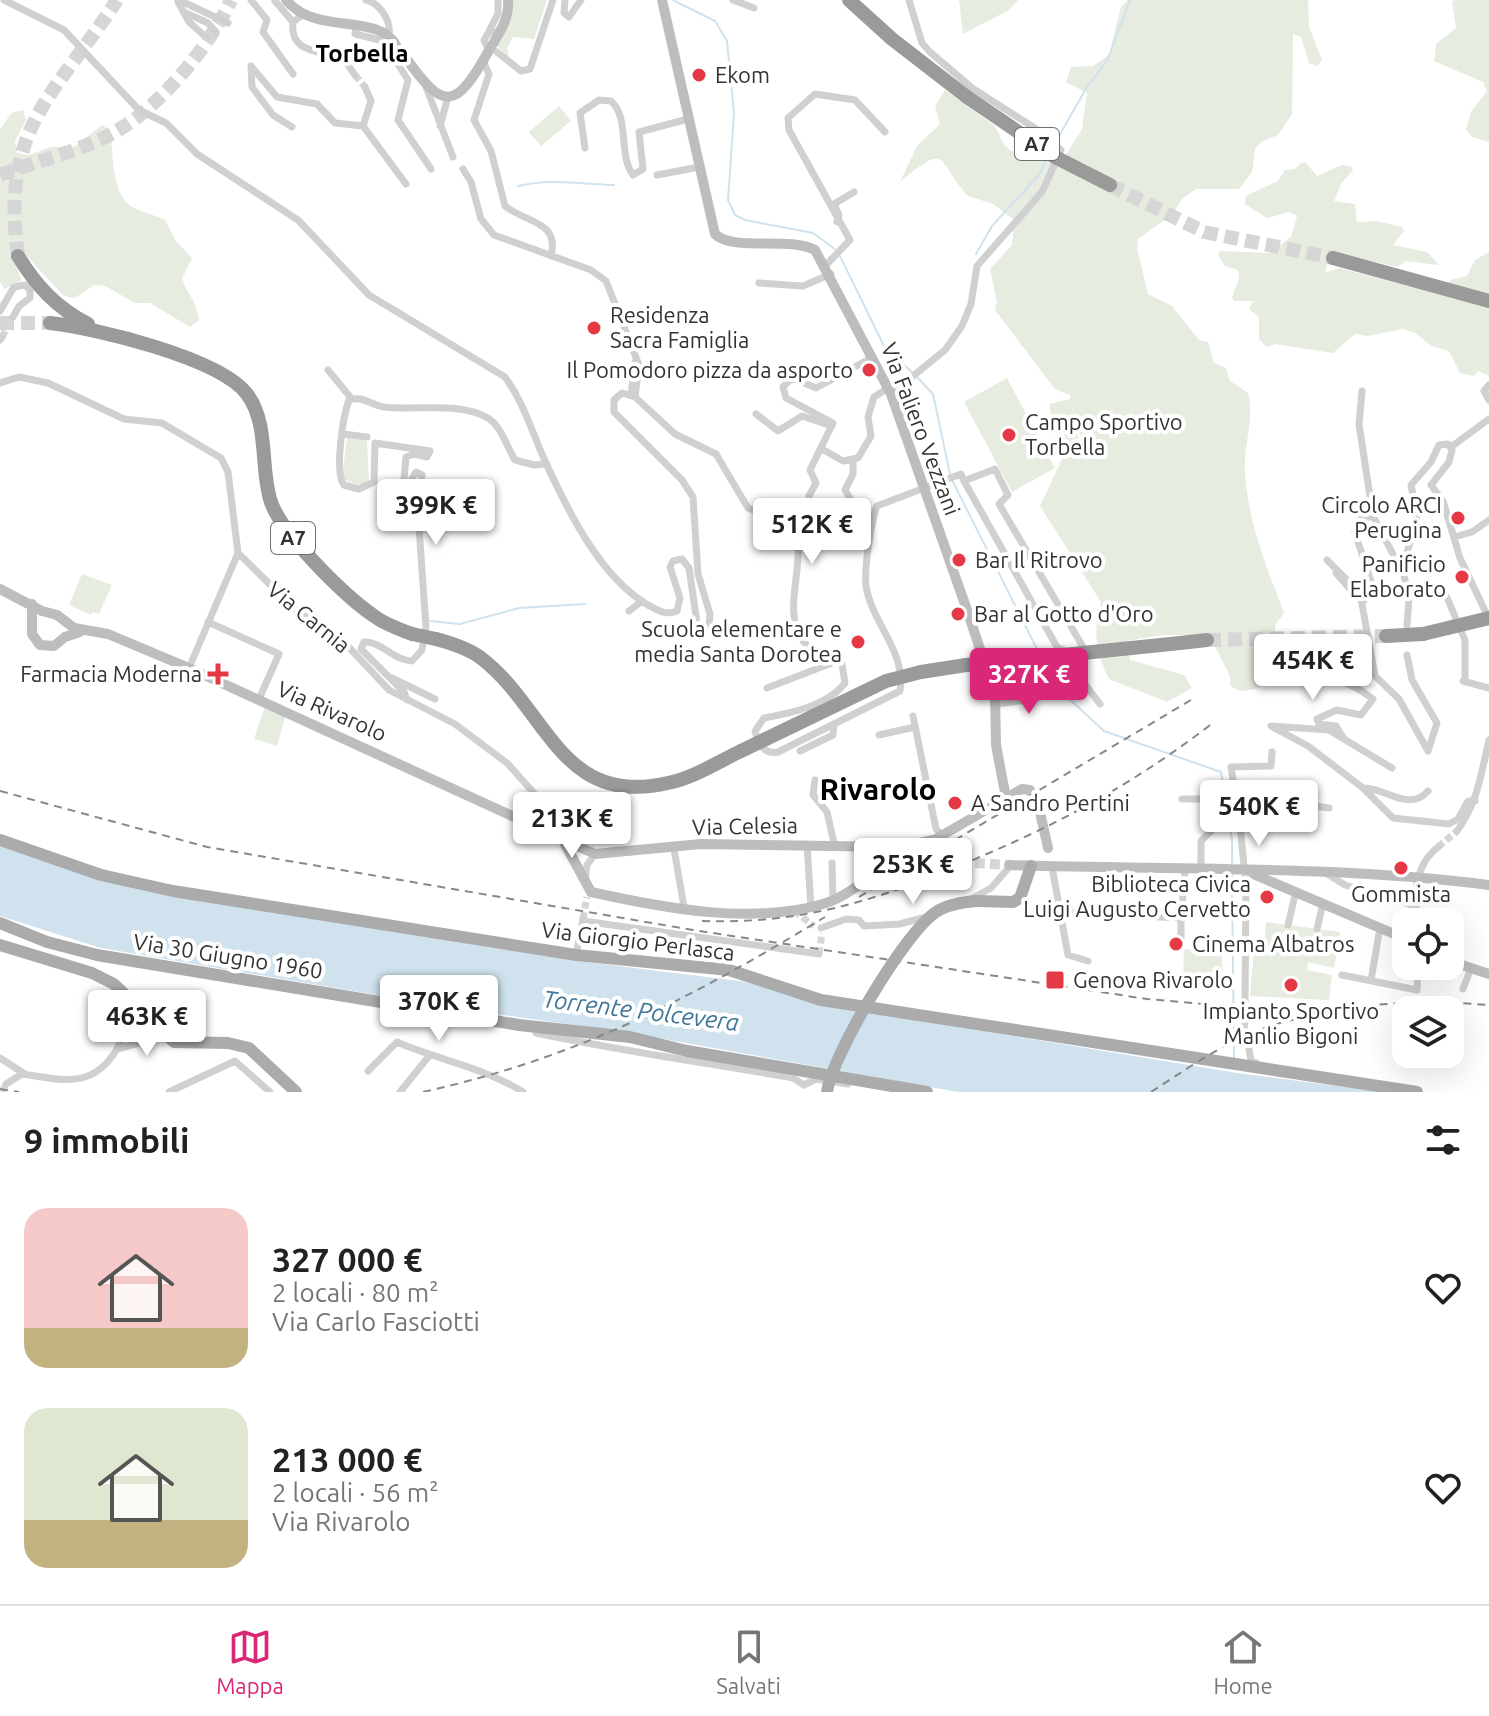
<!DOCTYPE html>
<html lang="it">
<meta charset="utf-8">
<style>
body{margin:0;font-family:Ubuntu,sans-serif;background:#f6f6f6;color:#222;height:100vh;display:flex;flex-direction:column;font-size:30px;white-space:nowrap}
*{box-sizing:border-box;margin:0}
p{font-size:26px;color:#767676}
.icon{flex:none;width:44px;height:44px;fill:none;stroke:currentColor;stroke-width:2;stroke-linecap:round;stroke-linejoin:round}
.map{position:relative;height:1092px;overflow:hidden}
.sheet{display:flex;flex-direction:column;background:#fff;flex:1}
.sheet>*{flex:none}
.fabs{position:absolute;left:1392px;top:908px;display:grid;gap:16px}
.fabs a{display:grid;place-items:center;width:72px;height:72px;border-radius:16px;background:#fff;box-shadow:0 8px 32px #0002;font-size:40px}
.price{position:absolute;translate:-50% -68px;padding:0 18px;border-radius:8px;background:#fff;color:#222;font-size:26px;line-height:52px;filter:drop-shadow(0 2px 4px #0008)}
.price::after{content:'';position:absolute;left:50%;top:48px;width:24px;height:18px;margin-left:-12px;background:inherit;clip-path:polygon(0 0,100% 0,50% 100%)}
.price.current{background:#db2777;color:#fff}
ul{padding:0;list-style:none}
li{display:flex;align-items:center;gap:24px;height:200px;padding:0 24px}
li span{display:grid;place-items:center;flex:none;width:224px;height:160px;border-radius:24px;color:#555}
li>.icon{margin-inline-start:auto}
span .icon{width:96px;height:96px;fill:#fffc;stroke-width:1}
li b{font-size:34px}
h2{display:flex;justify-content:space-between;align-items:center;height:96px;padding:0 24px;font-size:34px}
.tabs{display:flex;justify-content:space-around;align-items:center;height:112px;border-top:2px solid #e0e0e0;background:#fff;font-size:22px;color:#767676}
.tabs a{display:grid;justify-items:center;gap:4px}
.tabs .current{color:#db2777}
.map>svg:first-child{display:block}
.green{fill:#e6ecdf}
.water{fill:#cfe2ee}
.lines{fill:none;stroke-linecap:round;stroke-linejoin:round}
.stream{stroke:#cfe2ee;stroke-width:2}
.street-tunnel{stroke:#d6d6d6;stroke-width:7;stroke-dasharray:7 3.5;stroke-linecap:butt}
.secondary-tunnel{stroke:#d6d6d6;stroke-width:10;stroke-dasharray:10 5;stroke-linecap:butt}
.highway-tunnel{stroke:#d6d6d6;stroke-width:14;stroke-dasharray:14 7;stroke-linecap:butt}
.street{stroke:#d0d0d0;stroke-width:7}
.secondary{stroke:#bdbdbd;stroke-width:10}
.primary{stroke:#ababab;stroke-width:12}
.highway{stroke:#9a9a9a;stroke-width:14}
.rail{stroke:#888;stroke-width:2;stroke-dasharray:8 6;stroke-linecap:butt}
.primary-bridge{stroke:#ababab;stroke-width:12}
.highway-bridge{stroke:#9a9a9a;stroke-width:14}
.poi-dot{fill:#e63946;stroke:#fff;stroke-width:3}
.labels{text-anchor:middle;stroke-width:8;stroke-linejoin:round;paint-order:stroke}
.shield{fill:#fff;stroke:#707070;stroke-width:2}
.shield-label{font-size:20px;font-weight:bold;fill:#333}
.poi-label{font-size:22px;fill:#333;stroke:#fff;text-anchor:start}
.street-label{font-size:22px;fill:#333;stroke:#fff}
.neighbourhood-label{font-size:24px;font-weight:bold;fill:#000;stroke:#fff}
.water-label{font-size:24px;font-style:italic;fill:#3f7597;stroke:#fff}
.district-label{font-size:30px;font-weight:bold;fill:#000;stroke:#fff}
</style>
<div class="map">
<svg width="1489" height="1092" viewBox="0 0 1489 1092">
<rect width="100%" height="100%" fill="#fff"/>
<path class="green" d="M512,0H547L534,39L513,37L507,48L509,57L497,46L512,15Z
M959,0H1018L1009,10L963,34Z
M1128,0H1308L1309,27L1322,60L1317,66L1309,63L1301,37L1293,34L1292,114L1278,135L1261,142L1255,149L1252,172L1239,189H1196L1182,199L1173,214L1138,239L1137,248L1148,294L1172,306L1199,340L1208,342L1214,363L1226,368L1230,381L1248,393C1255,421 1243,444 1245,472C1248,523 1266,565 1284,613L1275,625C1277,652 1287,682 1254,689C1243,691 1239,693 1230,685V676L1209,635H1162L1127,641L1130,660L1184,675L1192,688L1167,702L1109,679C1095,652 1093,631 1101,602L1040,506L1067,448L1082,444L1071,402L1079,441L1058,445L1049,404L1070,399V395L1055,389L995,310L997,302L990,269L1012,245L1014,220L993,204L968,196C936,161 950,140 900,182L917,146L940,124L935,106L945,90L995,126L1004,145L1011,151L1045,154L1060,164L1082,129L1087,93L1066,82L1071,67L1093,66L1109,55L1121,7Z
M1455,0H1489V142L1472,137L1466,129L1471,112L1487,91L1483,82L1434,61L1436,44L1456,28L1452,2Z
M559,106L571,121L541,146L529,132Z
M23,110L26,120L15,141L17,153L29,155L51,147H74L102,125L111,131C113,153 111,196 134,208C144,213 155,215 165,220L175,240L192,258L182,279C188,295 197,302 199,320L190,327L150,303H135L105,286L94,285L75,298L64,296L21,250L10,254L22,280L4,289L0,281V130L11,113Z
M1301,163H1306L1317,176L1342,165L1351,166L1353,170L1341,184L1334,201L1355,204L1357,222L1377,221L1402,227L1404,231L1393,245L1427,252L1439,265L1406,261L1397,267L1330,251L1325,273L1339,268L1442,295L1450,280L1467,276L1475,260L1489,252V376L1478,371L1474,376L1460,373L1449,351L1432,346L1415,333L1403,329L1368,336L1355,334L1333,353L1276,344L1267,347L1259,339V317L1249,309L1253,301H1234L1232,297L1239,279L1238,270L1225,266L1218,255L1220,251L1269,253L1291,237L1297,216L1289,212L1267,218L1245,204L1246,196L1278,181L1285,170L1295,169Z
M1007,378L1055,468L1012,492L964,402Z
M347,438L367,441L369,482L359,485L342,479Z
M82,574L112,585L99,614L92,612L91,615L69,605Z
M265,706L286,714L277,746L254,739Z
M1266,922L1340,932L1334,968L1308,962L1307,970L1332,975L1329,1000L1250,996L1255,938H1265Z
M1184,949L1222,951L1223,987L1183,985Z"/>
<path class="water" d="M0,844L280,912L569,960L740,981L886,1015L1237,1073L1385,1092H958L636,1034L441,1006L101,948L0,916Z"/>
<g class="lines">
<path class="stream" d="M673,0L715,21L727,41L734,113L728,200L735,215L745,220L813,233L835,249
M1055,143L1087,87L1107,61L1130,0
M518,186C553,178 579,184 614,185
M839,254L885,348L913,373
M976,254L992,226L1039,175L1047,159
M917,377L933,394L950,474
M952,480L1039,653
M430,621L460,624L519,608L585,604
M1043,663L1059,688
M1063,693L1104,731L1221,772L1232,840V864
M1232,875L1234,1060"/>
<path class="street-tunnel" d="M388,51L398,64
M355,75L365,87
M2,337L13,317
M1214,806L1217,825
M1237,806L1240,826
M1438,847L1457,831
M794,911L814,926
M583,919L587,897
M819,954L822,933
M1245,1019V1002
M1244,1031L1245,1045
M1252,1045V1031
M2,1092L6,1084"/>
<path class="secondary-tunnel" d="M960,862L1009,865"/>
<path class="highway-tunnel" d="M0,175C37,161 88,149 120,129C163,103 210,45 231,0
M1110,185L1204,232L1333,258
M18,256C0,126 55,96 117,0
M0,323H50
M1207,640L1386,636"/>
<path class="street" d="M4,0L64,30L139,110L166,123L197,154L298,220L369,295L505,377C524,403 532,432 545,461C568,511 600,577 648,605C658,610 665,616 677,611L680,598L670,567L673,561L682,559L689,568L697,623L703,629L709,626L710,614L698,574L693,497L682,480L614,412V400L622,393L635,397L675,434L716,454L748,508L792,524C811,557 778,610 804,642C812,653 830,657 842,664L845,683C827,706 791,713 764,718L755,731C758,743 764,755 778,752L900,691C906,650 872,624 866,586C864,569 871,521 877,506L961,474L964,481L995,469L1008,495L999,504L1083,647C1093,694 1029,700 996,704
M179,0L228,23
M251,0L267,20L263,32L293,74
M366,0C380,3 391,21 389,34
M565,0L564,13L569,17L581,0
M733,0L754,8
M275,1L293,22L301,16
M178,2L189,22L207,38
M186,13L208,23L216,32
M293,22C289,56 324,49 343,60C348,63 351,70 355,75
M356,26L355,34L380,40L388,51
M497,35L490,29L498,14V0
M486,45L484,40L490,30
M497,52L521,71L530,69L553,0
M483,61L489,74L474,120L491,151L505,206C526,223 560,221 551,256
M398,64L408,80L398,120L431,169
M365,87L371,101L363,126L406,184
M426,87L453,157
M440,126L448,97
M292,127L273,115L252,87L251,66L277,97L317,104L335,123L363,126
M585,148L580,113L599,100L611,101C630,118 618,155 633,175L643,169L639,132L688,119
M463,169L471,182L481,219L494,235L591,270L606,281L639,365L635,397
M657,175L699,167
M837,222L839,215L834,204L854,192
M826,265L850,240L789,130L788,118L815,94L855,100L885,132
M759,283L803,286L831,274
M0,311L14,287L25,285L30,290V298L19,306L13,317
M0,340L2,337
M328,370L351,398
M0,383L19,377L48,383L124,419L162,423L221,458L228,472L238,553L295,609L344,642L389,690L455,724L507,763L551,812L556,836
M1489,385L1484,391L1489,400
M1362,391L1359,424L1373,516L1395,558L1401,561L1409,599L1407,625
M891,394L945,350L962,326L971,304L977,266L1042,192L1061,150L1041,132L972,88L930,52L922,43L909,0
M631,395L635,362
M756,414L778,431L802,416L832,426
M343,434L367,437
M1451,447L1489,419
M822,449L843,461L858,458L871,436L868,417L874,397L888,388
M964,481L1057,647L1063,650
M809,496L816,483L810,470L833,423L786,398L783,387L792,378L816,388L873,357
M851,500L845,490L853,474V460
M1454,537L1472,532L1489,520
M1327,560L1360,593L1375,676L1399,699L1428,751L1437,723L1412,680L1407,655
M1401,561L1406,557L1417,515L1411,485L1431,462L1439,445L1448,444L1452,450L1449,462L1431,485L1443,501L1460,558L1488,617
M1336,573L1355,595L1362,596
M1445,593L1465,640V682
M1363,601L1374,590L1355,533L1361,519L1373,516
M629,611L642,601
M208,622L279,654L259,699
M773,632L796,624
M189,668L238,553
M1078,675L1100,704
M392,678L435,699
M1296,679C1328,675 1347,679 1373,699L1361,715L1337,710L1317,719L1319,724L1336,726L1344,739
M1463,681L1489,688
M767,688L837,661
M407,700L404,692L361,649L364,642C381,641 393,660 412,661L422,650L426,627L417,499L422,475L416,472L408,485L404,479L406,457L414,454L427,457L430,451L375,443L374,482L359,489L344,485C334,473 343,416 349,400C362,395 371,405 384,407C416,411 458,401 488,418C501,426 507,447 515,460L534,465L547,464
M913,716L936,829L943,835
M879,735L915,727
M800,751L833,735L834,725
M1392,768L1329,730L1271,726L1308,746L1363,788L1393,818L1449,824L1458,819L1468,801H1475
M815,780L813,795L827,812L834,843
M1363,788C1385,787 1409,813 1428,791
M1182,799H1208L1214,806
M1237,802L1257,798L1329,808
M1237,804L1231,767L1271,766L1272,752
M1240,826L1246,885L1245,1002
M1457,831C1478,802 1481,774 1489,740
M807,844L811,908
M674,849L684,907
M832,863L833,901
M1052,867L1068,955L1088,961
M1201,870V841L1217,825
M1326,873L1345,885L1415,906
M585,881L587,865L595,854
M971,899L991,888L1011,865
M1060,912L1181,918L1185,870
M583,921L819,954
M1418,922C1413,894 1415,865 1438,847
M1288,925L1296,891
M821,928L846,919L859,920L864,926L900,924L926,917
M1317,929L1323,903
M1181,942V918
M576,955L583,919
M1342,975L1417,990L1418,966
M1371,980L1380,928
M1463,989L1471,968
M1244,1031L1245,1019
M536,1033C621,1051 707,1063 793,1078L804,1085
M117,1049L165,1036
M1249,1049L1251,1061L1257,1063
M0,1058L25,1074
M368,1071L397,1042C438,1060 486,1068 523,1092
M6,1084L22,1074C60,1079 92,1091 117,1049C125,1036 125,1016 131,1001
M804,1085L816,1079L848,1084
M169,1092L235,1061L270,1092
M400,1092L429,1056"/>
<path class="secondary" d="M286,0C316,36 377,12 396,45
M662,0L715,234C734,252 788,236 815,250L891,394L967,610L995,694L996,745L1006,798
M406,58C444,112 456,109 488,52C497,36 510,20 508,0
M0,589L42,611L57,615L74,628L108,634L189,668L595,854L701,844L901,847L936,839L1022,789L1030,790
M32,604V634L40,645L54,646L65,637L80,632
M1037,799L1048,848
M565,844L591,892C663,908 751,925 823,904C851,896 872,871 899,862C917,857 942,861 960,862
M1009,865C1169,870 1330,865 1489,885
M1253,874L1406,939
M1450,961L1489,974"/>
<path class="primary" d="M0,840L101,875L173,891L576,955L729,970L821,1000L1417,1092
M978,901L1013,902L1020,898L1031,866
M0,923L47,942L97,955L519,1025L630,1037L687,1051L927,1092
M0,945L92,973L114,984L174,1042L228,1043L249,1048L296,1092"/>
<path class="highway" d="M849,0L892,39L967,97
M18,256C36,286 57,308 88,324
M1333,258L1489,301
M50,323C95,328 220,358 247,394C269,424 260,464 270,499C279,532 345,596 374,616C386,625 399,629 412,634
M1386,636L1423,634
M436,639C451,643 468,648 481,658C547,708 560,808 668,783C693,778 718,762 741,751
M1180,643L1207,640
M921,672L966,665"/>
<path class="rail" d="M0,791L207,847L693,930L1147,999L1283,1011L1432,1001L1489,1005
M859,897L1196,697
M702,921C809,925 893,895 989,853C1071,818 1143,777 1214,722
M0,1089L19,1092
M423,1092C580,1057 689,999 825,917
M1151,1092C1199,1061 1244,1028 1302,1018"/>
<path class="primary-bridge" d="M827,1092C832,1055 905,932 936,912C948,904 963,902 978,901"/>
<path class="highway-bridge" d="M967,97L1055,157L1110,185
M412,634L436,639
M1423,634L1489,618
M966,665L1180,643
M741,751L886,681L921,672"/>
</g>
<g class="poi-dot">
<circle cx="699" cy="75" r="8"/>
<circle cx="594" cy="328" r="8"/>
<circle cx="869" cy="370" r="8"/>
<circle cx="1009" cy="435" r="8"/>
<circle cx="1458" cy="518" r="8"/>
<circle cx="959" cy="560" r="8"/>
<circle cx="1462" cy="577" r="8"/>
<circle cx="958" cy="614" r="8"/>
<circle cx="858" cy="642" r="8"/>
<path d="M214 662h8v8h8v8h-8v8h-8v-8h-8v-8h8z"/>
<circle cx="955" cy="803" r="8"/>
<circle cx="1401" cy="868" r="8"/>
<circle cx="1267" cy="897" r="8"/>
<circle cx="1176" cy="944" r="8"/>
<rect x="1045" y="970" width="20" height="20" rx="4"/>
<circle cx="1291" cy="985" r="8"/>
</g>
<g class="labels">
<g class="shield">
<rect x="1015" y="128" width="44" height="32" rx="6"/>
<rect x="271" y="522" width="44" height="32" rx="6"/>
</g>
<g class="shield-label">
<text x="1037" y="151">A7</text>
<text x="293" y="545">A7</text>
</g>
<g class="poi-label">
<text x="715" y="83">Ekom</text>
<text x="610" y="323">Residenza<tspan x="610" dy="25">Sacra Famiglia</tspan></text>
<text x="853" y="378" text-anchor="end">Il Pomodoro pizza da asporto</text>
<text x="1025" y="430">Campo Sportivo<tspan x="1025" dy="25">Torbella</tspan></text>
<text x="1442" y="513" text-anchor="end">Circolo ARCI<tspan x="1442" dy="25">Perugina</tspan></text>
<text x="975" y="568">Bar Il Ritrovo</text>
<text x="1446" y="572" text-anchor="end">Panificio<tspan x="1446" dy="25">Elaborato</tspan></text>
<text x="974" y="622">Bar al Gotto d'Oro</text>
<text x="842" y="637" text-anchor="end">Scuola elementare e<tspan x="842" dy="25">media Santa Dorotea</tspan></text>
<text x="202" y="682" text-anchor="end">Farmacia Moderna</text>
<text x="971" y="811">A Sandro Pertini</text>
<text x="1251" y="892" text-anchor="end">Biblioteca Civica<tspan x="1251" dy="25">Luigi Augusto Cervetto</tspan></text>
<text x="1401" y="902" text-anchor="middle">Gommista</text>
<text x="1192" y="952">Cinema Albatros</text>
<text x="1073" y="988">Genova Rivarolo</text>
<text x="1291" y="1019" text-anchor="middle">Impianto Sportivo<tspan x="1291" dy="25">Manlio Bigoni</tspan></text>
</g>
<g class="street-label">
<text transform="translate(921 429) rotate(69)" y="8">Via Faliero Vezzani</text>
<text transform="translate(309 617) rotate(39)" y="8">Via Carnia</text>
<text transform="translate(332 711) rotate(24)" y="8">Via Rivarolo</text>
<text transform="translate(745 826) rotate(-1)" y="8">Via Celesia</text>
<text transform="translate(638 941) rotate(7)" y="8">Via Giorgio Perlasca</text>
<text transform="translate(228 956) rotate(9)" y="8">Via 30 Giugno 1960</text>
</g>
<g class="neighbourhood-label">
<text x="362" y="62">Torbella</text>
</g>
<g class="water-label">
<text transform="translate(641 1011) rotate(7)" y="8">Torrente Polcevera</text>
</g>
<g class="district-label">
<text x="878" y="800">Rivarolo</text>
</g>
</g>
</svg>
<div class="fabs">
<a><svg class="icon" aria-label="locate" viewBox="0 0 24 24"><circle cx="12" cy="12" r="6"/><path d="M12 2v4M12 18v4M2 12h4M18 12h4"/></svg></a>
<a><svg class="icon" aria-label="layers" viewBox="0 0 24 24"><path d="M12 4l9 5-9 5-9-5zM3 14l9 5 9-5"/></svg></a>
</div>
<b class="price" style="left:436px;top:547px">399K €</b>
<b class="price" style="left:812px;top:566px">512K €</b>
<b class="price" style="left:1313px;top:702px">454K €</b>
<b class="price current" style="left:1029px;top:716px">327K €</b>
<b class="price" style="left:1259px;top:848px">540K €</b>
<b class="price" style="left:572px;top:860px">213K €</b>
<b class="price" style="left:913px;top:906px">253K €</b>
<b class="price" style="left:439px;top:1043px">370K €</b>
<b class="price" style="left:147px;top:1058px">463K €</b>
</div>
<section class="sheet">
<h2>9 immobili<svg class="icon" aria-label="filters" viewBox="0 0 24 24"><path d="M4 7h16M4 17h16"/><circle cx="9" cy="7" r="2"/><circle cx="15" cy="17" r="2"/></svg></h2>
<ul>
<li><span style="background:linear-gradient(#f6c9c9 75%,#c2b280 0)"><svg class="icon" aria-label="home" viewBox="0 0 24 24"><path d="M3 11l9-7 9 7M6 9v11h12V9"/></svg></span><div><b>327 000 €</b><p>2 locali · 80 m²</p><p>Via Carlo Fasciotti</p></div><svg class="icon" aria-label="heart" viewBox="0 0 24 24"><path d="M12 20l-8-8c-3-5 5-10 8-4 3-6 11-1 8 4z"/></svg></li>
<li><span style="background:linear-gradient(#dfe7d0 70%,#c2b280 0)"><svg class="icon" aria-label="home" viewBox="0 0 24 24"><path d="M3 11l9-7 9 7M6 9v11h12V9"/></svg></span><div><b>213 000 €</b><p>2 locali · 56 m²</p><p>Via Rivarolo</p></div><svg class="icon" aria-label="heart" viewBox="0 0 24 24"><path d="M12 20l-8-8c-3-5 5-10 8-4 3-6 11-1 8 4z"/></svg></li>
</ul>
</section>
<nav class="tabs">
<a class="current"><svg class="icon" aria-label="map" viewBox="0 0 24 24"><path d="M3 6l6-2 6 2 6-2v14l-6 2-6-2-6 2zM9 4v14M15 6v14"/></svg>Mappa</a>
<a><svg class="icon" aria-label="saved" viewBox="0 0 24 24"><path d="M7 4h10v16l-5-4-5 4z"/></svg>Salvati</a>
<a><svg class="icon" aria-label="home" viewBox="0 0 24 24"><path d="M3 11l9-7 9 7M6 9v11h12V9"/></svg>Home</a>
</nav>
